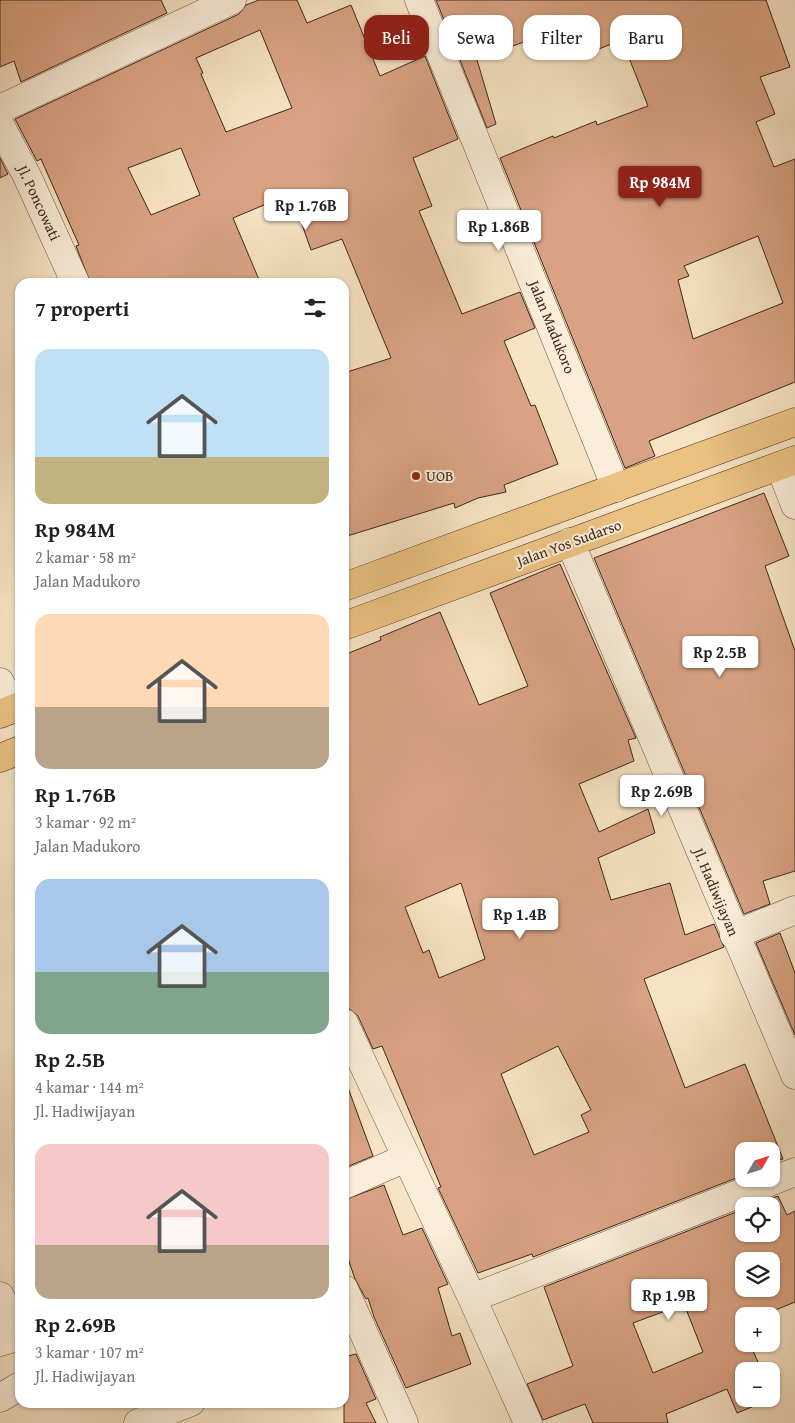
<!DOCTYPE html>
<html lang="id">
<meta charset="utf-8">
<style>
body{margin:0;font-family:"Gentium Book Plus",serif;background:#f2f2f2;color:#202124;height:100vh;display:flex;flex-direction:column;font-size:19px;white-space:nowrap}
*{box-sizing:border-box;margin:0}
p{font-size:16px;color:#757577}
.icon{flex:none;width:28px;height:28px;fill:none;stroke:currentColor;stroke-width:2;stroke-linecap:round;stroke-linejoin:round}
.map{position:relative;flex:1;overflow:hidden}
.panel{position:absolute;left:15px;top:278px;width:334px;height:1130px;display:flex;flex-direction:column;background:#fff;border-radius:15px;box-shadow:0 1px 4px #0004}
.panel>*{flex:none}
.guide{position:absolute;left:364px;top:15px;width:356px;height:45px;display:flex;gap:10px}
.needle{width:32px;rotate:51deg}
.tools{position:absolute;left:735px;top:1142px;display:grid;gap:10px}
.tools a{display:grid;place-items:center;width:45px;height:45px;border-radius:10px;background:#fff;box-shadow:0 1px 4px #0004;font-size:25px}
.price{position:absolute;translate:-50% -42px;padding:0 11px;border-radius:5px;background:#fff;color:#222;font-size:16px;line-height:32px;filter:drop-shadow(0 1px 2px #0008)}
.price::after{content:'';position:absolute;left:50%;top:30px;width:15px;height:11px;margin-left:-8px;background:inherit;clip-path:polygon(0 0,100% 0,50% 100%)}
.price.active{background:#8f2418;color:#fff}
ul{padding:0;list-style:none}
li{display:grid;align-content:center;gap:10px;height:265px;padding:0 20px}
li span{display:grid;place-items:center;height:155px;border-radius:15px;color:#555}
li>.icon{margin-inline-start:auto}
span .icon{width:90px;height:90px;fill:#fffc;stroke-width:1}
li b{font-size:21px}
h2{display:flex;justify-content:space-between;align-items:center;height:60px;padding:0 20px;font-size:21px}
.tag{padding:0 18px;border-radius:15px;background:#fff;box-shadow:0 1px 4px #0004;font-size:18px;line-height:45px}
.tag.active{background:#8f2418;color:#fff}
.map>svg:first-child{display:block}
.building{fill:#d9a383;stroke:#3e271c;fill-rule:evenodd}
.lines{fill:none;stroke-linecap:round;stroke-linejoin:round}
.minor-casing{stroke:#6c5646;stroke-width:29}
.major-casing{stroke:#3e271c;stroke-width:29}
.minor{stroke:#faedd9;stroke-width:28}
.major{stroke:#ecc282;stroke-width:28}
.poi-dot{fill:#8f2418;stroke:#faedd9;stroke-width:2}
.labels{text-anchor:middle;stroke-width:4;stroke-linejoin:round;paint-order:stroke}
.street-label{font-size:15px;fill:#3e271c;stroke:#faedd9}
.poi-label{font-size:15px;fill:#3e271c;stroke:#faedd9;text-anchor:start}
</style>
<div class="map">
<svg width="795" height="1423" viewBox="0 0 795 1423">
<rect width="100%" height="100%" fill="#f7e4c4"/>
<filter id="stains"><feTurbulence type="fractalNoise" baseFrequency=".004" numOctaves="4"/><feColorMatrix values="0 0 0 0 .2 0 0 0 0 .09 0 0 0 0 .02 0 0 0 .5 -.17"/></filter>
<radialGradient id="worn" r=".72"><stop offset=".6" stop-color="#630" stop-opacity="0"/><stop offset="1" stop-color="#630" stop-opacity=".3"/></radialGradient>
<path class="building" d="M0,0H161L167,13L21,82L14,61L0,67Z
M259,0H297L307,23L351,5L380,76L425,56L458,139L413,158L432,206L419,211L462,314L520,292L535,328L504,341L531,406L535,405L558,464L504,485L506,492L478,498L455,508L454,503L344,537V373L391,358L342,239L311,250L292,196L283,199V197L233,218L260,282H90L76,246L79,245L41,159L37,161L15,119L239,14L246,5ZM260,30L292,108L226,132L201,74L203,73L196,58ZM181,148L200,195L151,215L128,168Z
M436,0H766L790,67L760,77L775,114L756,122L774,167L795,159V382L649,441L655,456L625,468L500,158L553,136L554,138L596,121L597,125L648,106L622,40L596,50L583,19L477,60L496,124L487,128ZM758,236L783,303L693,339L678,280L689,276L684,266Z
M0,158L8,174L0,178Z
M764,493L789,556L765,566L795,651V871L763,881L770,904L744,914L594,558Z
M560,564L636,738L628,740L634,761L579,784L599,832L648,809L655,833L598,858L611,900L670,883L685,935L714,924L724,947L644,979L685,1088L745,1064L783,1159L771,1162V1151H744V1175L533,1257L532,1254L478,1273L438,1188L441,1187L382,1046L373,1049L358,1016L349,1009L344,994V655L381,640L380,637L440,612L479,705L528,686L490,593ZM461,883L485,959L439,978L429,950L423,953L405,907ZM558,1046L591,1110L581,1115L589,1132L534,1155L501,1074Z
M780,933L795,973V1035L756,943Z
M344,1085H347L373,1156L344,1168Z
M384,1185L403,1235L422,1228L448,1284L438,1288L452,1336L460,1333L471,1364L406,1388L374,1317L368,1298L366,1299L355,1279L344,1247V1200Z
M778,1196L787,1215L795,1211V1302L761,1316H744L742,1324L744,1344H750L762,1371H744V1399H771V1392L774,1398L737,1413L727,1389L666,1414L668,1423H593L585,1404L543,1420L527,1384L573,1366L544,1287L744,1209V1234H771V1206H750ZM744,1261H771V1289H744ZM684,1304L703,1352L653,1373L633,1323Z
M356,1354L376,1399L366,1403L376,1423H344V1357Z"/>
<g class="lines">
<defs>
<path id="minor" d="M419,0L616,488
M0,109L232,0
M0,125L27,176L75,282
M780,466L795,505
M570,542L795,1075
M0,682L13,709
M734,935L795,910
M344,1023L472,1298L528,1423
M344,1185L406,1158
M344,1289L404,1423
M0,1296L13,1325L7,1340L0,1342
M472,1298L795,1172
M0,1398L20,1386
M138,1423L191,1402"/>
<path id="major" d="M344,587L795,422
M344,626L795,460
M0,714L20,706
M0,758L20,750"/>
</defs>
<use href="#minor" class="minor-casing"/>
<use href="#major" class="major-casing"/>
<use href="#minor" class="minor"/>
<use href="#major" class="major"/>
</g>
<circle class="poi-dot" cx="416" cy="476" r="5"/>
<g class="labels">
<g class="street-label">
<text transform="translate(39 203) rotate(65)" y="5">Jl. Poncowati</text>
<text transform="translate(552 327) rotate(68)" y="5">Jalan Madukoro</text>
<text transform="translate(569 543) rotate(-20)" y="5">Jalan Yos Sudarso</text>
<text transform="translate(716 892) rotate(67)" y="5">Jl. Hadiwijayan</text>
</g>
<g class="poi-label">
<text x="426" y="481">UOB</text>
</g>
</g>
<rect width="100%" height="100%" filter="url(#stains)"/>
<rect width="100%" height="100%" fill="url(#worn)"/>
</svg>
<div class="tools">
<a><svg class="needle" viewBox="-14 -14 28 28"><path d="M0-13l5 13h-10z" fill="#e53935"/><path d="M0 13l5-13h-10z" fill="#757577"/></svg></a>
<a><svg class="icon" aria-label="locate" viewBox="0 0 24 24"><circle cx="12" cy="12" r="6"/><path d="M12 2v4M12 18v4M2 12h4M18 12h4"/></svg></a>
<a><svg class="icon" aria-label="layers" viewBox="0 0 24 24"><path d="M12 4l9 5-9 5-9-5zM3 14l9 5 9-5"/></svg></a>
<a>+</a>
<a>−</a>
</div>
<b class="price active" style="left:660px;top:208px">Rp 984M</b>
<b class="price" style="left:306px;top:231px">Rp 1.76B</b>
<b class="price" style="left:499px;top:252px">Rp 1.86B</b>
<b class="price" style="left:720px;top:678px">Rp 2.5B</b>
<b class="price" style="left:662px;top:817px">Rp 2.69B</b>
<b class="price" style="left:520px;top:940px">Rp 1.4B</b>
<b class="price" style="left:669px;top:1321px">Rp 1.9B</b>
<div class="guide">
<a class="tag active">Beli</a>
<a class="tag">Sewa</a>
<a class="tag">Filter</a>
<a class="tag">Baru</a>
</div>
<section class="panel">
<h2>7 properti<svg class="icon" aria-label="filters" viewBox="0 0 24 24"><path d="M4 7h16M4 17h16"/><circle cx="9" cy="7" r="2"/><circle cx="15" cy="17" r="2"/></svg></h2>
<ul>
<li><span style="background:linear-gradient(#bfe0f5 70%,#c2b280 0)"><svg class="icon" aria-label="home" viewBox="0 0 24 24"><path d="M3 11l9-7 9 7M6 9v11h12V9"/></svg></span><div><b>Rp 984M</b><p>2 kamar · 58 m²</p><p>Jalan Madukoro</p></div></li>
<li><span style="background:linear-gradient(#ffd9b3 60%,#b9a48a 0)"><svg class="icon" aria-label="home" viewBox="0 0 24 24"><path d="M3 11l9-7 9 7M6 9v11h12V9"/></svg></span><div><b>Rp 1.76B</b><p>3 kamar · 92 m²</p><p>Jalan Madukoro</p></div></li>
<li><span style="background:linear-gradient(#a9c7e8 60%,#7fa58c 0)"><svg class="icon" aria-label="home" viewBox="0 0 24 24"><path d="M3 11l9-7 9 7M6 9v11h12V9"/></svg></span><div><b>Rp 2.5B</b><p>4 kamar · 144 m²</p><p>Jl. Hadiwijayan</p></div></li>
<li><span style="background:linear-gradient(#f6c9c9 65%,#b9a48a 0)"><svg class="icon" aria-label="home" viewBox="0 0 24 24"><path d="M3 11l9-7 9 7M6 9v11h12V9"/></svg></span><div><b>Rp 2.69B</b><p>3 kamar · 107 m²</p><p>Jl. Hadiwijayan</p></div></li>
</ul>
</section>
</div>
